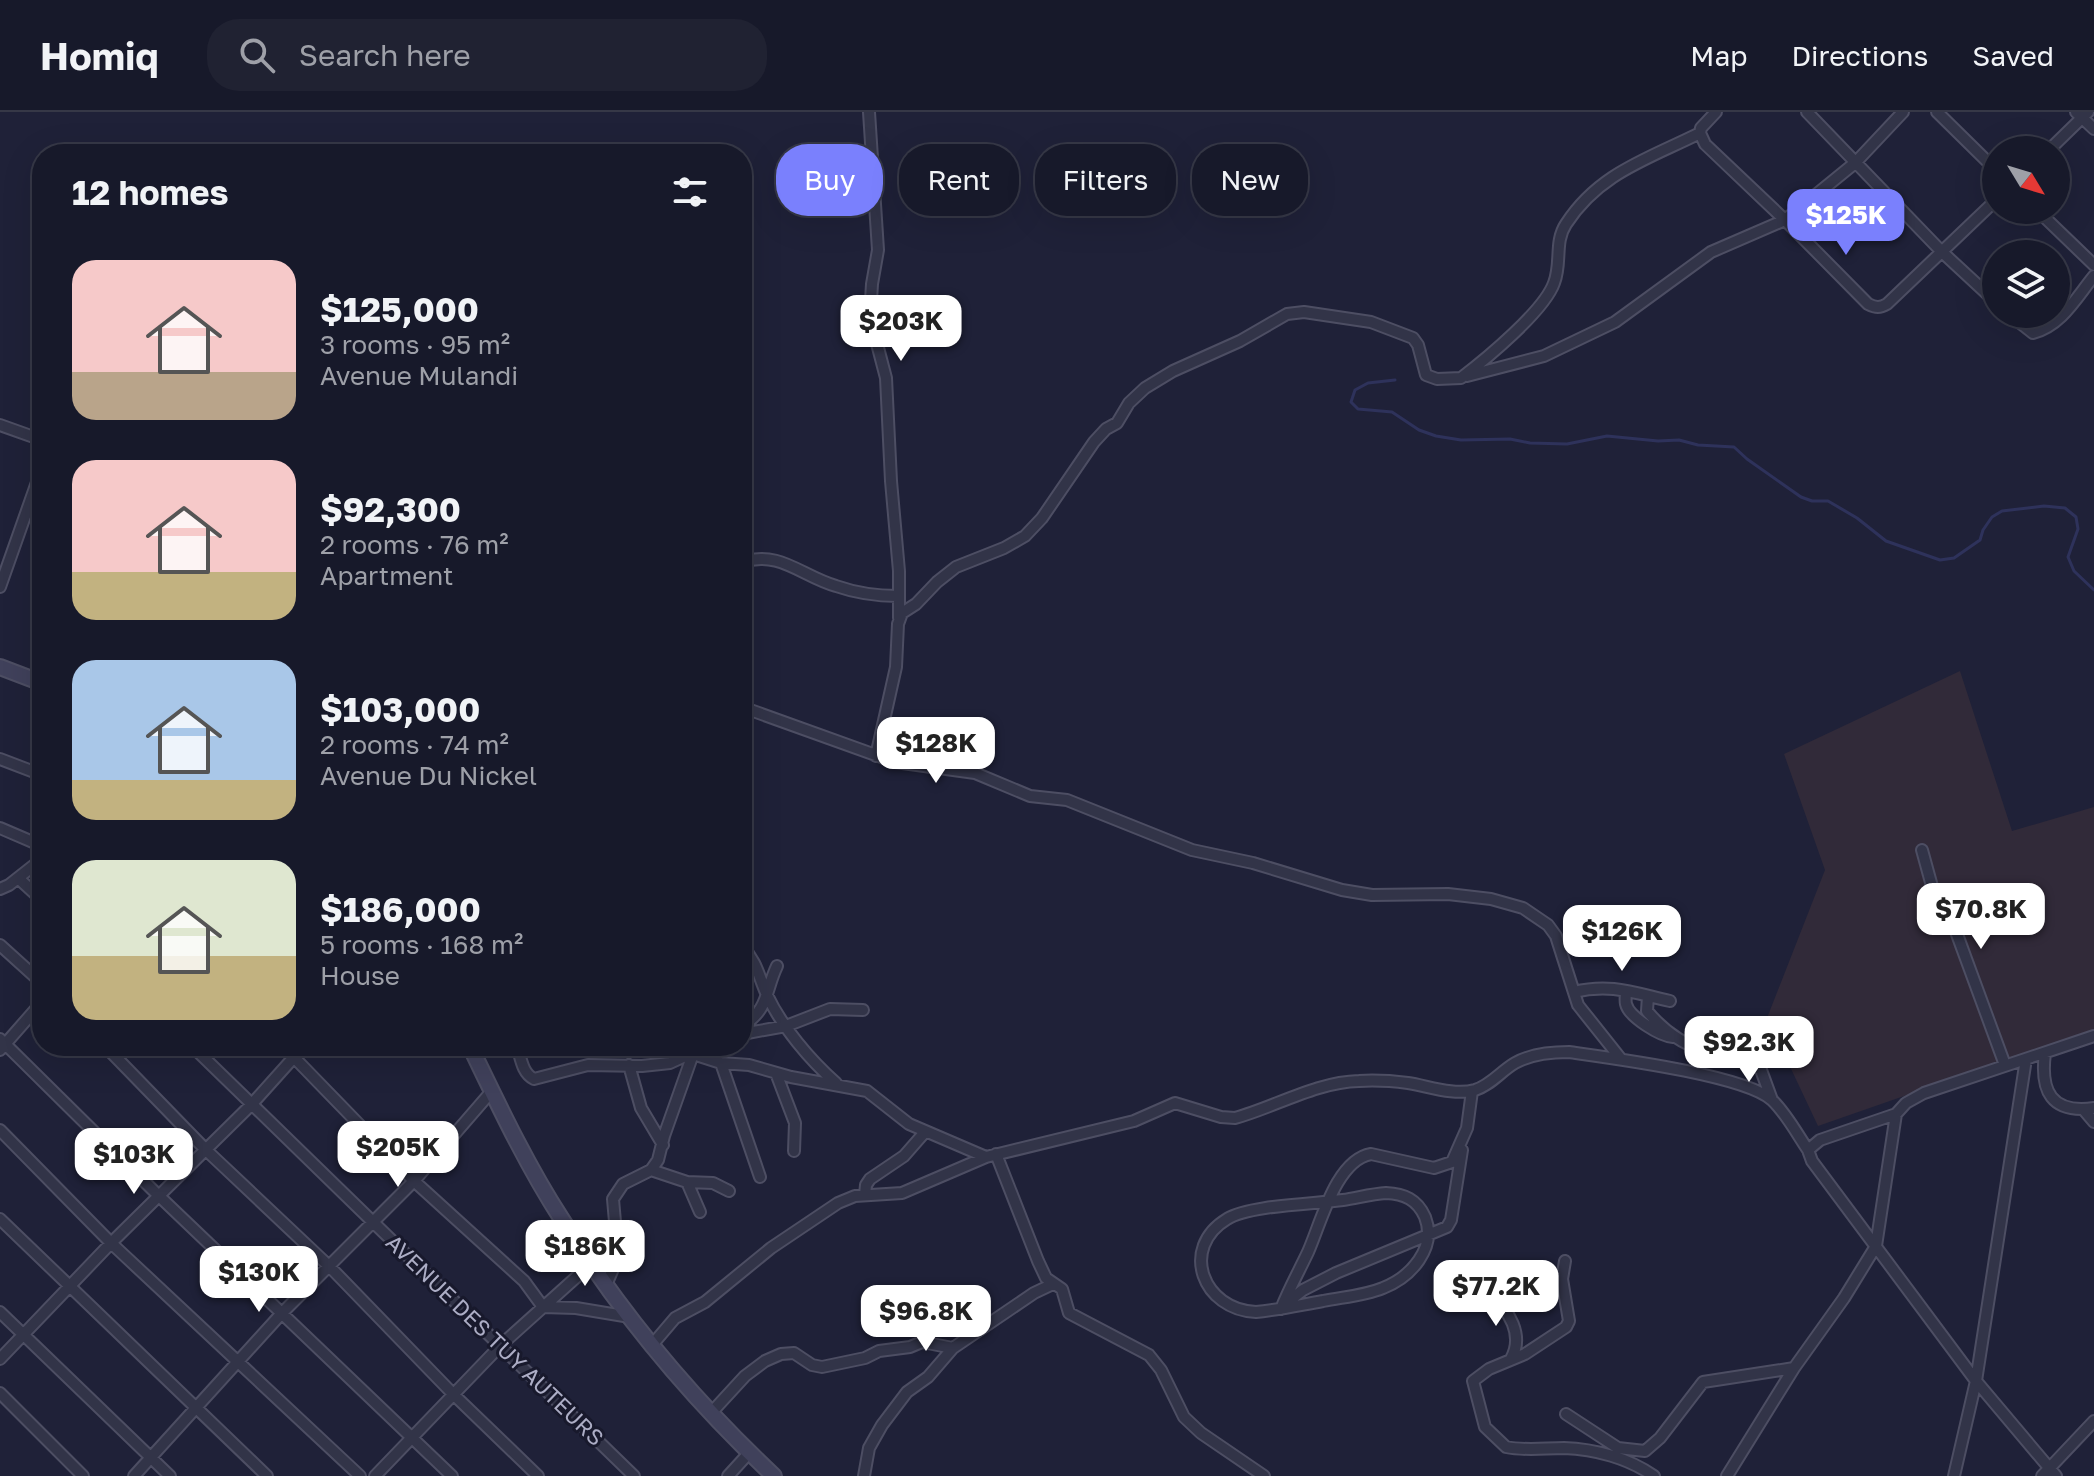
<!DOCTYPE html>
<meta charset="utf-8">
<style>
body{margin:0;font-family:"Golos Text",sans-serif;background:#202232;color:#f1f3f6;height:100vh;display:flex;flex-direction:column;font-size:30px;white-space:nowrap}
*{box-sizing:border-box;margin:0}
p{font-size:26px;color:#9ea0a8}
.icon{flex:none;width:44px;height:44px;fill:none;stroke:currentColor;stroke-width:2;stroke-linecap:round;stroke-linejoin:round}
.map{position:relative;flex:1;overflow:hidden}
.sheet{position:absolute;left:32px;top:32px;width:720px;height:912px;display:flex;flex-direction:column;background:#17192a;border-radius:32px;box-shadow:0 8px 32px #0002,0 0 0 2px #363847}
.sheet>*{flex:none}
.banner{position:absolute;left:776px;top:32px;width:760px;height:72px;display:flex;gap:16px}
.needle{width:52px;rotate:128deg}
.fabs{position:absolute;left:1982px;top:24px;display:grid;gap:16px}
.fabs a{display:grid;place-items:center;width:88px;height:88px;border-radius:50%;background:#17192a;box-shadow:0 8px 32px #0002,0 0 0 2px #363847;font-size:40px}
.price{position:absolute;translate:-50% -68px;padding:0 18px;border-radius:16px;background:#fff;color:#222;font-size:26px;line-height:52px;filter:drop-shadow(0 2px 4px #0008)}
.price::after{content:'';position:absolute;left:50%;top:48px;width:24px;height:18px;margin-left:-12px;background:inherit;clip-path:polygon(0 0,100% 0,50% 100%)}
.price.on{background:#7a80fd;color:#fff}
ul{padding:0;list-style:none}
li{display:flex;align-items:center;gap:24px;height:200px;padding:0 40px}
li span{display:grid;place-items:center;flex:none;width:224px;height:160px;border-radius:24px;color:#555}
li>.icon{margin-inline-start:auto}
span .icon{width:96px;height:96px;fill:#fffc;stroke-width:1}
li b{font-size:34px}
h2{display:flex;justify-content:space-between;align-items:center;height:96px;padding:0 40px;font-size:34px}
.tag{padding:0 28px;border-radius:32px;background:#17192a;box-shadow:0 8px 32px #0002,0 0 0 2px #363847;font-size:28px;line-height:72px}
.tag.on{background:#7a80fd;color:#fff}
header{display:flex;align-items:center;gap:48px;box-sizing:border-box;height:112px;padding:0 40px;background:#17192a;border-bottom:2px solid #363847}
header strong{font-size:38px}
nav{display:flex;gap:44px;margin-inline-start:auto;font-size:28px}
.search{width:560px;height:72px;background:#202232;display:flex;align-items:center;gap:20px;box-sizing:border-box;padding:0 28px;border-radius:32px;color:#9ea0a8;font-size:30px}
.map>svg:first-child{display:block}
.medical{fill:#312a39}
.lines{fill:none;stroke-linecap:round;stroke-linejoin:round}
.stream{stroke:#2e325b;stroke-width:3}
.street-casing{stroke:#4d4e63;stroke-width:14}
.secondary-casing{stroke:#4d4e63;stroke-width:18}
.street{stroke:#323448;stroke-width:10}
.secondary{stroke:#40415b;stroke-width:14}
.labels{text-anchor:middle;stroke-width:6;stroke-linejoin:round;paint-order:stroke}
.street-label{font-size:22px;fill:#acadc5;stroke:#18192c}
</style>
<header>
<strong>Homiq</strong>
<div class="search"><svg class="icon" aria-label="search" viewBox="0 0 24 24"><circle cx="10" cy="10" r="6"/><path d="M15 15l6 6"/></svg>Search here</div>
<nav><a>Map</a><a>Directions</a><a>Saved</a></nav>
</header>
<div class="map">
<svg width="2094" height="1364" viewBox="0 0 2094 1364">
<rect width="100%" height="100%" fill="#1f2138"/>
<path class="medical" d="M1960,559L2012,719L2094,695V918L1818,1014L1767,906L1825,758L1784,642Z"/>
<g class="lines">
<path class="stream" d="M1395,268L1368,271L1355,278L1351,290L1358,297L1392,300L1419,318L1436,324L1461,328L1510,327L1530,331L1567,332L1607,324L1658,329L1679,328L1698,333L1734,335L1747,347L1801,385L1812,389H1828L1857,406L1886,429L1940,448L1954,446L1980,428L1983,418L1992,405L2002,399L2044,394L2065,396L2076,405L2078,417L2068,445L2074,459L2094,478"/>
<defs>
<path id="street" d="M869,0L878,138L872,172L870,205L886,266L891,369L899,459V506
M1716,0L1701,16L1700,21L1705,32L1785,108L1868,192C1876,196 1880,196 1887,192L1996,88
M1807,0L1941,139L1996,190
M1937,0L1996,58
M2076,0L2094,17
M2049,38L2088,0
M2037,98L2094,153
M2009,202L2033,221C2062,213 2076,186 2094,164
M1467,264L1544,244L1615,210L1711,140L1785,108L1855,51L1903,0
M0,313L42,328
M742,450C780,438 801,464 836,474C856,481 877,484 898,484
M0,475L42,356
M742,595L895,650L975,661L1030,684L1067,688L1192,738L1253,751L1342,778L1372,783L1448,782L1491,787L1523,796L1548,813L1556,824L1578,893L1621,947
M876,644L896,555L898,512L902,501L916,492L937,470L956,455L1004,436L1025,424L1042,406L1094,330L1106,317L1117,311L1129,291L1145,276L1173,259L1240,229L1287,202L1304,200L1371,210L1413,226L1418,233L1426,263L1437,267L1461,266C1486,247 1544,199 1554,171C1562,151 1554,130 1566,112C1599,61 1648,47 1700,21
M0,647L42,663
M0,716L42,734
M1922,738L1933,778L1947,795L2005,953
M18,766L42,788
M0,777L9,773L42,747
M0,833L42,871
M742,834C758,852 758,863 767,883C782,915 810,948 836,971
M1626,879C1626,883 1625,888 1626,892C1629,905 1660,924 1673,925
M1574,880C1611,871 1634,881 1670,889
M1648,884L1647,899C1662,917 1682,932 1705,939C1725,945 1744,945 1761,958L1772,988
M742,914C769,898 765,879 777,854
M742,922L786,914L830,897L863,898
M0,927L159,1084L452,1364
M105,934L206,1038L330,1155L453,1282L538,1364
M192,934L634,1364
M283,934L414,1069L524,1169L543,1195L576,1196L630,1205
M517,934C521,946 522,961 534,967L588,953L642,954L670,951L707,934
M0,938L42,890
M299,938L431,934
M2045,941C2040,979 2051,1002 2094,996
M693,942L721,951L749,953L791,965L867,979L909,1012L986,1045
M721,951L760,1065
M629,953L641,996L663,1033
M776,961L795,1011L794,1039
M2083,997L2094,1010
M0,1018L111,1131L360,1364
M996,1042L1038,1149L1046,1166L1062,1177L1069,1201L1149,1243L1161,1258L1184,1305L1201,1321L1264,1364
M651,1058L687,1070L713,1071L729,1079
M687,1070L700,1100
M1386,1081C1404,1082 1417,1087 1425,1105C1437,1136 1411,1165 1383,1176C1364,1184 1343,1185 1323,1189C1300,1193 1278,1198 1256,1200C1203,1198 1179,1136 1227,1107C1249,1093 1315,1092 1343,1088C1357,1086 1371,1082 1386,1081Z
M865,1083L866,1073L870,1067L904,1044L925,1020
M0,1107L267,1364
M1565,1149L1562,1167L1569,1209L1566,1215L1525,1242L1489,1257L1473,1269L1485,1315L1506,1335C1525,1339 1545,1336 1564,1336C1595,1337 1628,1346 1654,1364
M606,1173L613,1157L617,1133L613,1087L623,1072L651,1058L658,1048L664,1024L693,942
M1489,1184C1510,1197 1524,1224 1511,1247
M1285,1192L1303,1178L1336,1161L1447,1115L1451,1108L1462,1038
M1281,1197C1289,1177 1299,1159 1308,1140C1321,1111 1336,1048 1371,1042L1434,1056L1452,1050L1467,1016L1472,979
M0,1200L170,1364
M652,1233L675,1206L705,1190L771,1136L838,1091L855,1084L902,1081L986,1045L1134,1009L1175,991L1221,1005L1235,1006C1275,995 1316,970 1359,969C1374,968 1392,969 1408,971C1428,974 1454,984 1475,978C1491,973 1501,959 1515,951C1531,942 1552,940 1569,940C1611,946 1744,963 1772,988C1786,1001 1797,1022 1808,1038
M0,1247L111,1131L251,993L304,934
M0,1281L83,1364
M711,1301L745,1264L765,1249L781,1242L794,1241L812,1253L822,1255L865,1246L879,1239L910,1235L922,1230L953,1236
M1566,1302L1618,1336L1645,1339L1660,1326L1703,1270L1794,1256
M134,1364L282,1201L414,1069L491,980
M375,1364L501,1233L591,1152
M728,1364L749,1341
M864,1364L869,1336L882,1313L907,1280L928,1265L953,1236L1034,1181L1053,1172
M1727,1364L1794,1256L1844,1186L1876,1134L1896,1002
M1954,1364L1976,1269L2026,947
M2042,1364L2094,1309
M2056,1364L1976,1269L1812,1049L1808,1038L1820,1028L1896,1002L1906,991L1924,981L2094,924"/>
<path id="secondary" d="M0,555L42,571
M470,934C498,992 526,1052 561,1106C620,1201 693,1288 774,1364"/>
</defs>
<use href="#street" class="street-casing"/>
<use href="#secondary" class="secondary-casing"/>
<use href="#street" class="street"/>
<use href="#secondary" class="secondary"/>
</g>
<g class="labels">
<g class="street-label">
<text transform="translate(495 1228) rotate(44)" y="8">AVENUE DES TUY AUTEURS</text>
</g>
</g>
</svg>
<div class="fabs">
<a><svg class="needle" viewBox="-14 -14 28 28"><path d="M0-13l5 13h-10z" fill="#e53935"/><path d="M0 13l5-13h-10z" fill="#9ea0a8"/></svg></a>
<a><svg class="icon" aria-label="layers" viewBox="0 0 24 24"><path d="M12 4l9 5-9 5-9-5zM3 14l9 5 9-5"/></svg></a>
</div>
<b class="price on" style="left:1846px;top:145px">$125K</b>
<b class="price" style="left:901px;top:251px">$203K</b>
<b class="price" style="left:936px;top:673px">$128K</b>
<b class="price" style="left:1981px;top:839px">$70.8K</b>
<b class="price" style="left:1622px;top:861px">$126K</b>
<b class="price" style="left:1749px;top:972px">$92.3K</b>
<b class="price" style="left:398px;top:1077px">$205K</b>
<b class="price" style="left:134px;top:1084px">$103K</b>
<b class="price" style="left:585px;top:1176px">$186K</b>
<b class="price" style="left:259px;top:1202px">$130K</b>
<b class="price" style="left:1496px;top:1216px">$77.2K</b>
<b class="price" style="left:926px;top:1241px">$96.8K</b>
<div class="banner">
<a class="tag on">Buy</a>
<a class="tag">Rent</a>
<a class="tag">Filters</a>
<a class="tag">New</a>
</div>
<section class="sheet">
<h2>12 homes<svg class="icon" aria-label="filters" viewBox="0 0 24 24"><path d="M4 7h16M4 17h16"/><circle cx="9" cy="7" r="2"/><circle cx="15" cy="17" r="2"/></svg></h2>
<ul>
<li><span style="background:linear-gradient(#f6c9c9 70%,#b9a48a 0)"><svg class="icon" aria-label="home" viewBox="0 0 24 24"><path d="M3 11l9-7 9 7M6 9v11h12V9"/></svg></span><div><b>$125,000</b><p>3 rooms · 95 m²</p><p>Avenue Mulandi</p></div></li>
<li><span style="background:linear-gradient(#f6c9c9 70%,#c2b280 0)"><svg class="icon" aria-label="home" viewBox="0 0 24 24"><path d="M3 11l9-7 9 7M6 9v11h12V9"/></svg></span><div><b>$92,300</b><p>2 rooms · 76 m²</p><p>Apartment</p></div></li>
<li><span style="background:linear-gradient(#a9c7e8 75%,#c2b280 0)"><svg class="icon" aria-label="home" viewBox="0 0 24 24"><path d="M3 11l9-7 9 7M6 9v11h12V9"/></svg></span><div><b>$103,000</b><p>2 rooms · 74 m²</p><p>Avenue Du Nickel</p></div></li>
<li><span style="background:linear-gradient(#dfe7d0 60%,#c2b280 0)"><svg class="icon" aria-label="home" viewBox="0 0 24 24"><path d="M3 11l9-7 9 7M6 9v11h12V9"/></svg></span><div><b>$186,000</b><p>5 rooms · 168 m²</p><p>House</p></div></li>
</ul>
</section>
</div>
